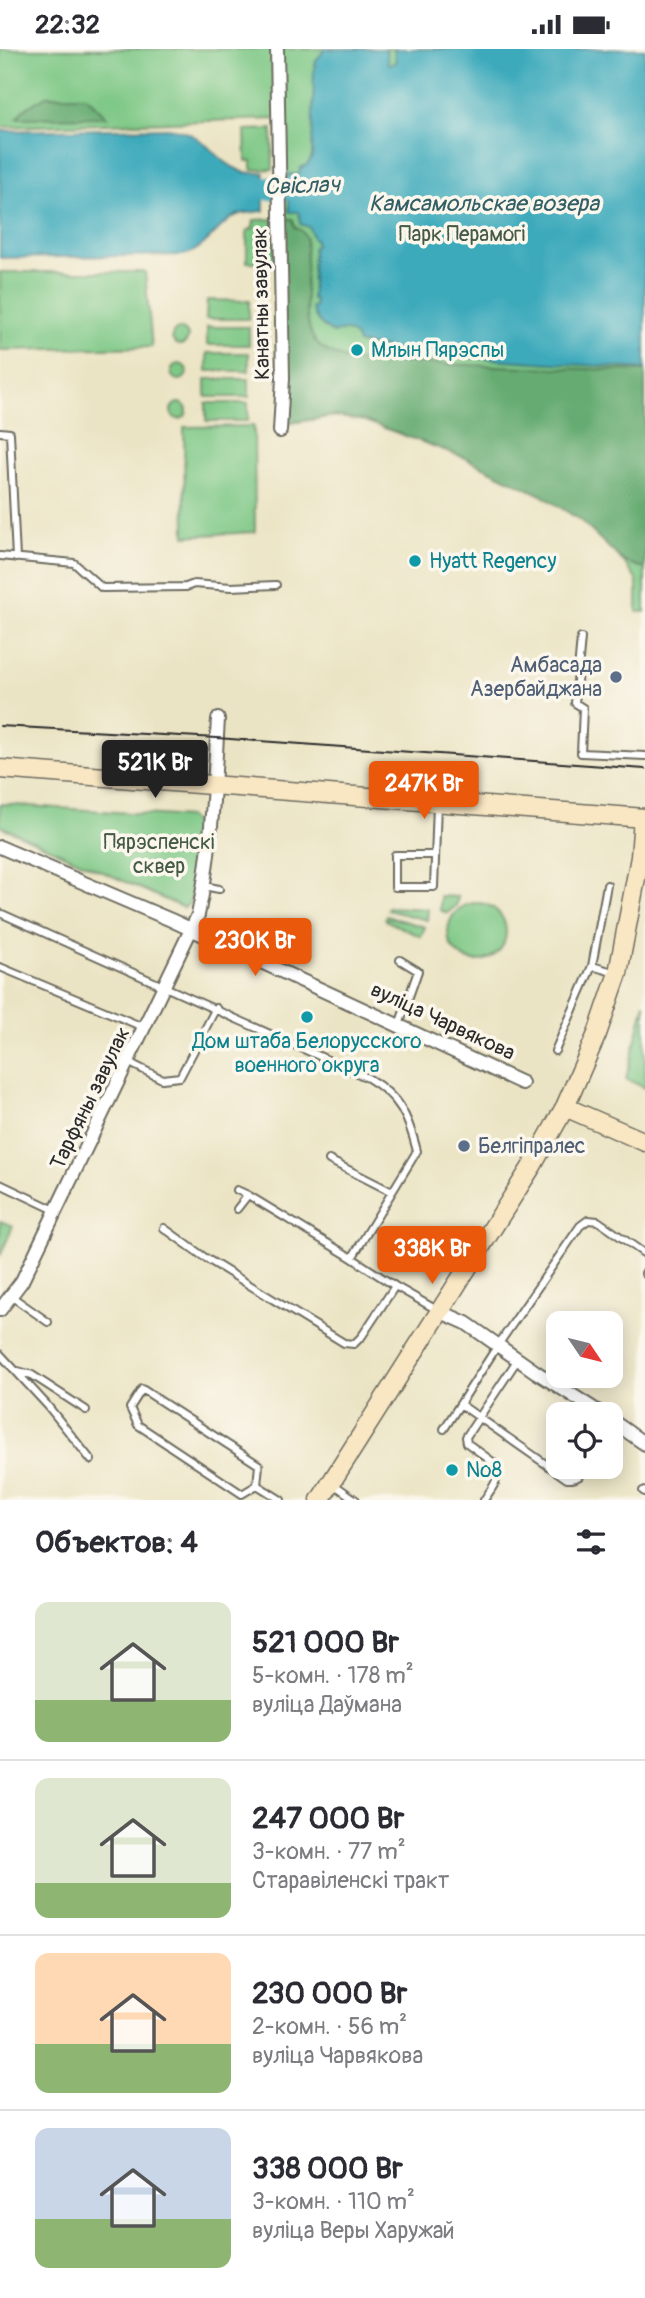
<!DOCTYPE html>
<html lang="ru">
<meta charset="utf-8">
<style>
body{margin:0;font-family:Pangolin,sans-serif;background:#f2f2f3;color:#2b2b33;height:100vh;display:flex;flex-direction:column;font-size:26px;white-space:nowrap}
*{box-sizing:border-box;margin:0}
p{font-size:23px;color:#7c7c81}
.icon{flex:none;width:38px;height:38px;fill:none;stroke:currentColor;stroke-width:2;stroke-linecap:round;stroke-linejoin:round}
.map{position:relative;height:1451px;overflow:hidden}
.details{display:flex;flex-direction:column;background:#fff;flex:1}
.details>*{flex:none}
.needle{width:46px;rotate:125deg}
.tools{position:absolute;left:546px;top:1262px;display:grid;gap:14px}
.tools a{display:grid;place-items:center;width:77px;height:77px;border-radius:14px;background:#fff;box-shadow:0 4px 18px #0003;font-size:35px}
.price{position:absolute;translate:-50% -60px;padding:0 16px;border-radius:7px;background:#ea580c;color:#fff;font-size:23px;line-height:46px;filter:drop-shadow(0 2px 4px #0008)}
.price::after{content:'';position:absolute;left:50%;top:42px;width:21px;height:16px;margin-left:-10px;background:inherit;clip-path:polygon(0 0,100% 0,50% 100%)}
.price.on{background:#222;color:#fff}
ul{padding:0;list-style:none}
li{display:flex;align-items:center;gap:21px;height:175px;padding:0 35px}
li+li{border-top:2px solid #e1e1e2}
li span{display:grid;place-items:center;flex:none;width:196px;height:140px;border-radius:14px;color:#555}
li>.icon{margin-inline-start:auto}
span .icon{width:84px;height:84px;fill:#fffc;stroke-width:1}
li b{font-size:30px}
h2{display:flex;justify-content:space-between;align-items:center;height:84px;padding:0 35px;font-size:30px}
.status{display:flex;justify-content:space-between;align-items:center;height:49px;padding:0 35px;background:#fff;direction:ltr}
.status svg{height:19px;fill:currentColor}
.map>svg:first-child{display:block}
.green{fill:#7dc785;stroke:#547958;stroke-width:2}
.forest{fill:#66ac72;stroke:#486c4e;stroke-width:2}
.water{fill:#3daabc;stroke:#346a74;stroke-width:2}
.lines{fill:none;stroke-linecap:round;stroke-linejoin:round}
.river{stroke:#3daabc;stroke-width:23}
.lane-casing{stroke:#6e6c61;stroke-width:10}
.street-casing{stroke:#6e6c61;stroke-width:16}
.secondary-casing{stroke:#6e6c61;stroke-width:21}
.lane{stroke:#fff;stroke-width:6}
.street{stroke:#fff;stroke-width:12}
.secondary{stroke:#f9e7c3;stroke-width:18}
.tram{stroke:#2b2b2b;stroke-width:2}
.culture-dot{fill:#0f9aa8;stroke:#fbf7ec;stroke-width:2.5}
.service-dot{fill:#5c6f8a;stroke:#fbf7ec;stroke-width:2.5}
.labels{text-anchor:middle;stroke-width:7;stroke-linejoin:round;paint-order:stroke}
.park-label{font-size:21px;fill:#445a46;stroke:#fbf7ec}
.street-label{font-size:21px;fill:#2b2b2b;stroke:#fbf7ec}
.culture-label{font-size:21px;fill:#0d838f;stroke:#fbf7ec;text-anchor:start}
.service-label{font-size:21px;fill:#4e5e75;stroke:#fbf7ec;text-anchor:end}
.water-label{font-size:23px;font-style:italic;fill:#325e65;stroke:#fbf7ec}
</style>
<div class="status"><b>22:32</b><svg viewBox="0 0 49 12"><path d="M0 12V9h3v3zM5 12V6h3v6zM10 12V3h3v9zM15 12V0h3v12zM26 1h20v11H26zM47 4h2v5h-2z"/></svg></div>
<div class="map">
<svg width="645" height="1451" viewBox="0 0 645 1451">
<rect width="100%" height="100%" fill="#fbf7ec"/>
<filter id="ink" filterUnits="userSpaceOnUse"><feTurbulence type="fractalNoise" baseFrequency=".0143" numOctaves="2"/><feDisplacementMap in="SourceGraphic" scale="14" xChannelSelector="R" yChannelSelector="G"/><feConvolveMatrix kernelMatrix="1 2 1 2 8 2 1 2 1" color-interpolation-filters="sRGB"/></filter>
<filter id="wash" filterUnits="userSpaceOnUse"><feTurbulence type="fractalNoise" baseFrequency=".00686" numOctaves="4" result="noise"/><feDisplacementMap in="SourceGraphic" scale="28" xChannelSelector="R" yChannelSelector="G"/><feGaussianBlur stdDeviation="1.57" result="paint"/><feColorMatrix in="noise" values="0 0 0 0 0 0 0 0 0 0 0 0 0 0 0 0 0 1.4 0 .05"/><feComposite in="paint" operator="in"/></filter>
<g filter="url(#wash)">
<rect width="100%" height="100%" fill="#ebe4c4"/>
<path class="green" d="M0,0H645V563H637V532L624,513L582,472L543,446L464,408L365,371L335,367L284,375L278,70L0,78Z
M272,80L273,120L252,121V112H246L245,81Z
M274,170L275,213H247V182L253,179L254,171Z
M0,223H145L152,298L0,301Z
M207,251L249,252V270H206Z
M207,278H249V296H207Z
M172 288a8 8 0 1 1 16 0a8 8 0 1 1-16 0Z
M207,304H249V322H207Z
M171 323a8 8 0 1 1 16 0a8 8 0 1 1-16 0Z
M206,330H249V348H206Z
M171 362a8 8 0 1 1 16 0a8 8 0 1 1-16 0Z
M206,354H248V372H206Z
M254,377L255,483L185,487L184,378Z
M0,755L188,768L202,781L190,854L184,859L0,777Z
M440,847L458,848L456,857L447,864L440,861Z
M448 883a29 29 0 1 1 58 0a29 29 0 1 1-58 0Z
M388,858L428,860L427,871L387,861Z
M386,867L425,878L421,888L385,871Z
M645,954V1039L626,1030Z
M0,1172L13,1177L0,1207Z"/>
<path class="forest" d="M46,47H86L107,68L17,69L23,61Z
M281,169L293,170L295,178L302,182L306,189C308,213 300,274 316,293C324,303 339,307 350,312L645,322V520L623,512L580,471L541,446L463,408L365,372L334,367L283,375Z"/>
<path class="water" d="M325,0H386L388,15L396,14L394,0H645V320L427,306L358,294C354,282 344,279 333,284C323,278 314,270 312,258H315V250H312L313,198L316,197L315,190H313L309,178L300,175L299,163H289V125H299L300,119L307,116L312,108L314,21L316,12Z
M168,79C207,83 211,110 241,122C248,125 257,124 264,124V162C255,163 245,163 237,166C216,176 207,201 183,206L0,209V82Z"/>
<g class="lines">
<path class="river" d="M235,140L320,139"/>
</g>
</g>
<g filter="url(#ink)">
<g class="lines">
<defs>
<path id="lane" d="M0,383L10,384L16,509
M0,507L74,514L102,539L186,538L194,535L231,538L276,536
M581,589L575,654L583,659L581,704L645,707
M434,806H395V838H434L437,755
M204,837L219,840
M0,864L368,1029C400,1048 408,1067 417,1102L352,1209L395,1237L437,1261
M592,917L616,924
M0,918L143,978
M399,976L418,922L400,911
M555,1002L592,917L607,836
M128,1013L162,1030L180,1028L216,959
M329,1111L392,1143
M0,1135L57,1162
M237,1141L248,1146L237,1160
M248,1146L352,1209
M164,1179L204,1208L344,1294L354,1295L362,1287L395,1237
M645,1224V1225
M11,1247L48,1273
M0,1305L47,1356L91,1411
M18,1322L32,1326L86,1361
M142,1340L259,1416L257,1436L242,1445L138,1376L130,1359Z
M460,1355L567,1430C577,1431 582,1426 587,1418
M444,1380L498,1296L580,1177L588,1171L598,1172L645,1205
M332,1434L356,1451
M257,1436L281,1451
M643,1442L645,1443
M484,1451C492,1439 500,1431 497,1416L467,1394L466,1388L518,1310"/>
<path id="street" d="M277,0L283,329L280,382
M0,798L171,871L522,1034
M0,1261L22,1232L198,866C212,801 214,736 218,670
M439,1262L466,1274L536,1323L602,1365
M611,1371L645,1395"/>
<path id="secondary" d="M0,720L645,769
M565,1058L645,1093
M320,1451L532,1117L565,1058L597,985L618,924L640,808L643,769"/>
</defs>
<use href="#lane" class="lane-casing"/>
<use href="#street" class="street-casing"/>
<use href="#secondary" class="secondary-casing"/>
<use href="#lane" class="lane"/>
<use href="#street" class="street"/>
<use href="#secondary" class="secondary"/>
<path class="tram" d="M0,677L217,689L645,720"/>
</g>
</g>
<g class="culture-dot">
<circle cx="357" cy="301" r="7"/>
<circle cx="415" cy="512" r="7"/>
<circle cx="307" cy="968" r="7"/>
<circle cx="452" cy="1421" r="7"/>
</g>
<g class="service-dot">
<circle cx="616" cy="628" r="7"/>
<circle cx="464" cy="1097" r="7"/>
</g>
<g class="labels">
<g class="park-label">
<text x="462" y="192">Парк Перамогі</text>
<text x="159" y="800">Пярэспенскі<tspan x="159" dy="24">сквер</tspan></text>
</g>
<g class="street-label">
<text transform="translate(261 255) rotate(-91)" y="7">Канатны завулак</text>
<text transform="translate(443 972) rotate(25)" y="7">вуліца Чарвякова</text>
<text transform="translate(90 1049) rotate(-64)" y="7">Тарфяны завулак</text>
</g>
<g class="culture-label">
<text x="371" y="308">Млын Пярэспы</text>
<text x="429" y="519">Hyatt Regency</text>
<text x="307" y="999" text-anchor="middle">Дом штаба Белорусского<tspan x="307" dy="24">военного округа</tspan></text>
<text x="466" y="1428">№8</text>
</g>
<g class="service-label">
<text x="602" y="623">Амбасада<tspan x="602" dy="24">Азербайджана</tspan></text>
<text x="478" y="1104" text-anchor="start">Белгіпралес</text>
</g>
<g class="water-label">
<text transform="translate(302 136) rotate(-2)" y="8">Свіслач</text>
<text x="484" y="162">Камсамольскае возера</text>
</g>
</g>
</svg>
<div class="tools">
<a><svg class="needle" viewBox="-14 -14 28 28"><path d="M0-13l5 13h-10z" fill="#e53935"/><path d="M0 13l5-13h-10z" fill="#7c7c81"/></svg></a>
<a><svg class="icon" aria-label="locate" viewBox="0 0 24 24"><circle cx="12" cy="12" r="6"/><path d="M12 2v4M12 18v4M2 12h4M18 12h4"/></svg></a>
</div>
<b class="price on" style="left:155px;top:751px">521K Br</b>
<b class="price" style="left:424px;top:772px">247K Br</b>
<b class="price" style="left:255px;top:929px">230K Br</b>
<b class="price" style="left:432px;top:1237px">338K Br</b>
</div>
<section class="details">
<h2>Объектов: 4<svg class="icon" aria-label="filters" viewBox="0 0 24 24"><path d="M4 7h16M4 17h16"/><circle cx="9" cy="7" r="2"/><circle cx="15" cy="17" r="2"/></svg></h2>
<ul>
<li><span style="background:linear-gradient(#dfe7d0 70%,#8fb573 0)"><svg class="icon" aria-label="home" viewBox="0 0 24 24"><path d="M3 11l9-7 9 7M6 9v11h12V9"/></svg></span><div><b>521 000 Br</b><p>5-комн. · 178 m²</p><p>вуліца Даўмана</p></div></li>
<li><span style="background:linear-gradient(#dfe7d0 75%,#8fb573 0)"><svg class="icon" aria-label="home" viewBox="0 0 24 24"><path d="M3 11l9-7 9 7M6 9v11h12V9"/></svg></span><div><b>247 000 Br</b><p>3-комн. · 77 m²</p><p>Старавіленскі тракт</p></div></li>
<li><span style="background:linear-gradient(#ffd9b3 65%,#8fb573 0)"><svg class="icon" aria-label="home" viewBox="0 0 24 24"><path d="M3 11l9-7 9 7M6 9v11h12V9"/></svg></span><div><b>230 000 Br</b><p>2-комн. · 56 m²</p><p>вуліца Чарвякова</p></div></li>
<li><span style="background:linear-gradient(#c9d6e8 65%,#8fb573 0)"><svg class="icon" aria-label="home" viewBox="0 0 24 24"><path d="M3 11l9-7 9 7M6 9v11h12V9"/></svg></span><div><b>338 000 Br</b><p>3-комн. · 110 m²</p><p>вуліца Веры Харужай</p></div></li>
</ul>
</section>
